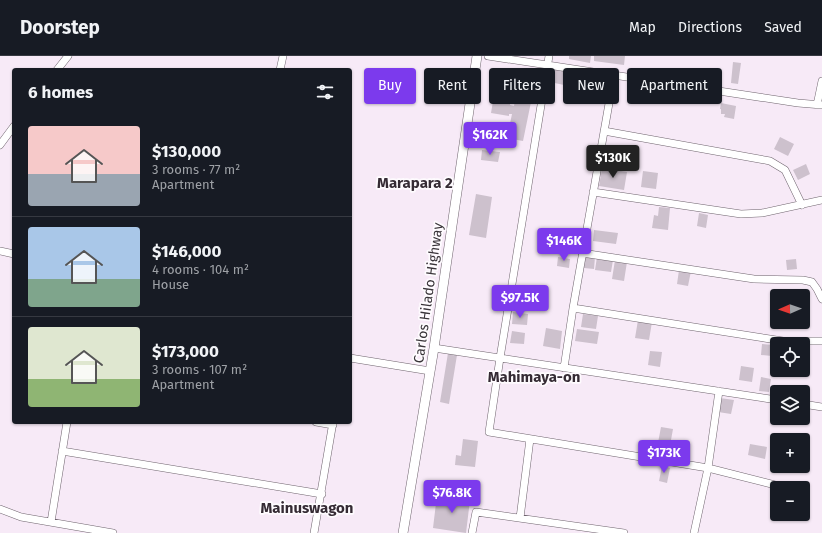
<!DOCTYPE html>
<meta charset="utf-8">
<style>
body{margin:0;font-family:"Fira Sans",sans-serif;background:#242831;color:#f1f3f6;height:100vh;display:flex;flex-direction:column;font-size:15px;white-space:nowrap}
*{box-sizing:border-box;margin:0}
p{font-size:13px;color:#9ea1a6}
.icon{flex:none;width:22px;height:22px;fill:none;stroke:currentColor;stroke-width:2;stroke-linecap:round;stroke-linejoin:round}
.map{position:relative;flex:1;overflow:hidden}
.panel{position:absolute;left:12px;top:12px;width:340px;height:356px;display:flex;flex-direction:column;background:#171b24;border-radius:4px;box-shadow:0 1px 3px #0004}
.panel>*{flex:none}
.guide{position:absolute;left:364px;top:12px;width:380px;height:36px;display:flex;gap:8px}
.needle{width:26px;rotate:268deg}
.controls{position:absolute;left:770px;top:233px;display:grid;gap:8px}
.controls a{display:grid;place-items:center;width:40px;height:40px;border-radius:4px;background:#171b24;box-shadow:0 1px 3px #0004;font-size:20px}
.price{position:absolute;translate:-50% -34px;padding:0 9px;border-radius:4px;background:#7c3aed;color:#fff;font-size:13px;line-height:26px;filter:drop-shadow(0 1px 2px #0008)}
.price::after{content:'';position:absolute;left:50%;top:24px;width:12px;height:9px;margin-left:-6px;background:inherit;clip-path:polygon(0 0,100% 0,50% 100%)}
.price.active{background:#222;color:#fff}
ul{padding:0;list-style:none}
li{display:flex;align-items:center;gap:12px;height:100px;padding:0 16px}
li+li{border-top:1px solid #363941}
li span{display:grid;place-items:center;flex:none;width:112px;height:80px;border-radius:4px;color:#555}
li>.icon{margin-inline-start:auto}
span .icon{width:48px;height:48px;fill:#fffc;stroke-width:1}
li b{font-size:17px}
h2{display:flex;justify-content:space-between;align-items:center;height:48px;padding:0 16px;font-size:17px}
.chip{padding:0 14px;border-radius:4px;background:#171b24;box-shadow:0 1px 3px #0004;font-size:14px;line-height:36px}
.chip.active{background:#7c3aed;color:#fff}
header{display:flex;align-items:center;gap:24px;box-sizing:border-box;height:56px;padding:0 20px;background:#171b24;border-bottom:1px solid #363941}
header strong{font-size:19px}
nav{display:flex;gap:22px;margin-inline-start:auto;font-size:14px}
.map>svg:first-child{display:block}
.building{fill:#cdc1cd}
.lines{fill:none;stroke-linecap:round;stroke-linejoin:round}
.minor-casing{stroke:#6f646e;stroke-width:8}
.major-casing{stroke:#6f646e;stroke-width:10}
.minor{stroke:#fff;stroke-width:7}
.major{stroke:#fff;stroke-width:9}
.labels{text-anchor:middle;stroke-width:3.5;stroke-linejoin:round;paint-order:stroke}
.street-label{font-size:14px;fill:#393439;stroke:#fefbfe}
.neighbourhood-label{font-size:15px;font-weight:bold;fill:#352b34;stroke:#fefbfe}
</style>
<header>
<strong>Doorstep</strong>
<nav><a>Map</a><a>Directions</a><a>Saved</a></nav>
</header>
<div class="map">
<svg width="822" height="477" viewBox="0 0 822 477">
<rect width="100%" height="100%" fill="#f7eaf7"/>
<path class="building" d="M569,0H591L590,7L569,3Z
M594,0H625L624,9L594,5Z
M733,6L741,7L738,28L731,27Z
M552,12L567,14L564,29L550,26Z
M567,22L583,24L581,40L565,38Z
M494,39L511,41L510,49L514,50L515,43L531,46L523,85L507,82L512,58H509V60L491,57Z
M721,47L736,50L734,63L724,61L725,58H721V53H720Z
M780,81L794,88L788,100L774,93Z
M482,94L500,96L498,106L481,104Z
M806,108L810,118L798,124L793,114Z
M602,112L627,116L624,134L599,130Z
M643,115L658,117L656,133L641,131Z
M476,138L492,141L486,182L469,179Z
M659,151L670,152L668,174L652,172L654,159L658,160Z
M699,157L708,159L706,172L697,170Z
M594,174L618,177L616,188L593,185Z
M585,200L595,201L594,213L584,212Z
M558,201L570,203L569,212L557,210Z
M597,201L613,204L611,216L595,214Z
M796,203L797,213L787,214L786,204Z
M615,204L627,206L624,225L612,223Z
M679,214L691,215L688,230L677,228Z
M513,256L528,258L527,269L512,268Z
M583,258L598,260L596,273L581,271Z
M638,264L652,266L649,284L635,282Z
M546,272L562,275L560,293L543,290Z
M577,273L599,276L597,288L575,285Z
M512,275L525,277L524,288L510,287Z
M762,288L773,289L772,300L761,299Z
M650,295L662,296L660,311L648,309Z
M448,297L457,299L449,348L440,346Z
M741,310L754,312L752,326L739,324Z
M761,321L771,323L769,336L759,335Z
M720,342L734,344L731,358L718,356Z
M661,371L673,373L669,395L657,392Z
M463,383L478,385L475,411L455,409L456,399L461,400Z
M750,388L767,391L765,403L748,399Z
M662,410L670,412L667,427L659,425Z
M437,439L470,444L466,477L433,472Z"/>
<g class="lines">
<defs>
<path id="minor" d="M488,0L798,47L822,49
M549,0L500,302L489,376L708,412L787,432
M57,14L68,0
M280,14L283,0
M817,49L822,25
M604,75L770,105L785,114L802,149
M0,89L14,70
M593,136L741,158L762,157L822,144
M0,195L14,198
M582,197L754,223L803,224L812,226L817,233L822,243
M573,252L783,285H822
M434,292L777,344
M350,302L430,315
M564,312L573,252L614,19
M803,348L822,351
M316,366L333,369
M62,395L322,438
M0,453L21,461L113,477
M520,462L530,383
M51,466L67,366
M314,477L333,366
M472,477L476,456L624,477
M694,477L708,412L719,335"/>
<path id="major" d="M403,477L434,292L477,0"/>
</defs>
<use href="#minor" class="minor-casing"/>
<use href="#major" class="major-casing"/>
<use href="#minor" class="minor"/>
<use href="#major" class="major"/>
</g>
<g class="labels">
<g class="street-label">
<text transform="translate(428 237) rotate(-82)" y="5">Carlos Hilado Highway</text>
</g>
<g class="neighbourhood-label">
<text x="415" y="132">Marapara 2</text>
<text x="534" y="326">Mahimaya-on</text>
<text x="307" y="457">Mainuswagon</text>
</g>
</g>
</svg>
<div class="controls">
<a><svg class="needle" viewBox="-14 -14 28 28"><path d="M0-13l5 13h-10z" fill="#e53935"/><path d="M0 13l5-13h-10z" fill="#9ea1a6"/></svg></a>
<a><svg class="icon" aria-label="locate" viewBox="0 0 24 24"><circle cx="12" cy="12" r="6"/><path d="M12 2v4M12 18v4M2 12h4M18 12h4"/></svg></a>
<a><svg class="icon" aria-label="layers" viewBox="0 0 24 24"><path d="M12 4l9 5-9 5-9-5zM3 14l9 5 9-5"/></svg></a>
<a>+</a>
<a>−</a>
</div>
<b class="price" style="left:490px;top:100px">$162K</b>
<b class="price active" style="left:613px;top:123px">$130K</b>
<b class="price" style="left:564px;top:206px">$146K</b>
<b class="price" style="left:520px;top:263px">$97.5K</b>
<b class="price" style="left:664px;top:418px">$173K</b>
<b class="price" style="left:452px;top:458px">$76.8K</b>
<div class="guide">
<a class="chip active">Buy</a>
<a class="chip">Rent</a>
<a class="chip">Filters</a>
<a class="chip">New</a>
<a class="chip">Apartment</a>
</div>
<section class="panel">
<h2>6 homes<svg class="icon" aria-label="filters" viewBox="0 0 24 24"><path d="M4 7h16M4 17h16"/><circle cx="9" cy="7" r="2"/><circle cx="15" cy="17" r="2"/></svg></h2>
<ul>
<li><span style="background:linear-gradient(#f6c9c9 60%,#9aa5b1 0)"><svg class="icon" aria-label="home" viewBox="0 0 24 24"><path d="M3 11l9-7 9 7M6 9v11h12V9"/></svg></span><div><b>$130,000</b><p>3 rooms · 77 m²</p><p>Apartment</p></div></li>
<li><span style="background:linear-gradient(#a9c7e8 65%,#7fa58c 0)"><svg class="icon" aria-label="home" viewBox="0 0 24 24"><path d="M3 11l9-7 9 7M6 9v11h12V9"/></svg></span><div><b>$146,000</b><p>4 rooms · 104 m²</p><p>House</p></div></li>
<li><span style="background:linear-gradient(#dfe7d0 65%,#8fb573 0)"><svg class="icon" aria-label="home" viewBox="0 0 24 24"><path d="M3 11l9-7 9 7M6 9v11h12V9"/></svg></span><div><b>$173,000</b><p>3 rooms · 107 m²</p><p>Apartment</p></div></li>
</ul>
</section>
</div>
